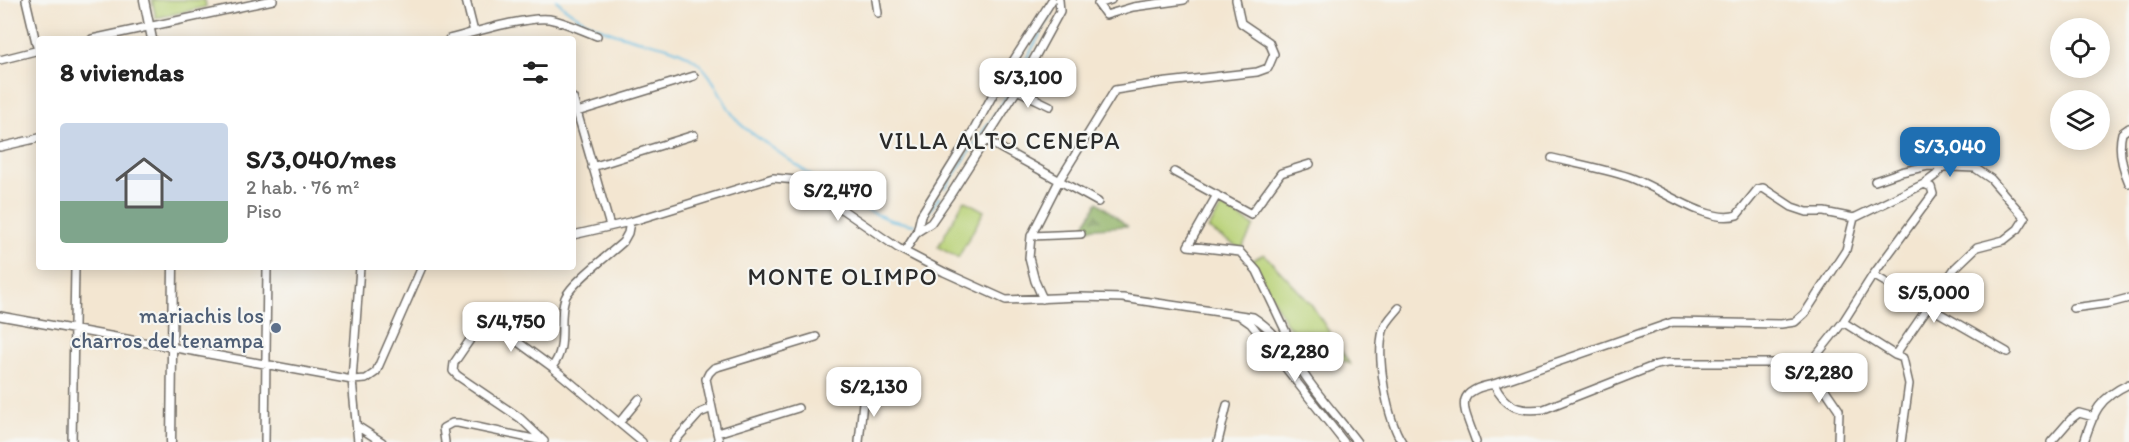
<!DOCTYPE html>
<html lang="es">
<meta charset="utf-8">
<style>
body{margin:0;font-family:Itim,sans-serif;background:#f6f6f6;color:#222;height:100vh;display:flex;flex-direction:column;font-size:22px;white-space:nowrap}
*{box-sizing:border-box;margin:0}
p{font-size:20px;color:#767676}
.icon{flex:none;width:33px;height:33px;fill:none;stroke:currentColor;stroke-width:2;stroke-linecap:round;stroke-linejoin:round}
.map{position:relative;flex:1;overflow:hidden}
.drawer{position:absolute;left:36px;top:36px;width:540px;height:234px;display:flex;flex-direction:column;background:#fff;border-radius:6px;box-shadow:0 3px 15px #0003}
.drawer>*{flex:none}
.tools{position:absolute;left:2050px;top:18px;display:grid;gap:12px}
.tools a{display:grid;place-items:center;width:60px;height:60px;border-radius:50%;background:#fff;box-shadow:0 3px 15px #0003;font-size:30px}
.price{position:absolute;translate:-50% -51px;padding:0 14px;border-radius:12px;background:#fff;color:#222;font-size:20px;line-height:39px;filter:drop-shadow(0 2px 3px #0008)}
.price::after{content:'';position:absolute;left:50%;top:36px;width:18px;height:14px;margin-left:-9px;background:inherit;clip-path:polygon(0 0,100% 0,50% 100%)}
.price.selected{background:#1f6fb2;color:#fff}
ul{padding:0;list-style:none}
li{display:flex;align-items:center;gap:18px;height:150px;padding:0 24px}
li span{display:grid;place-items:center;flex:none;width:168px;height:120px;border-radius:6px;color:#555}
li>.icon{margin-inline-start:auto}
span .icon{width:72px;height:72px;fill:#fffc;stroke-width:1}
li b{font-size:26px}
h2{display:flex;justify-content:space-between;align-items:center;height:72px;padding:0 24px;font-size:26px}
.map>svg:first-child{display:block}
.green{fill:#b8d176;stroke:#727e50;stroke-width:1.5}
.forest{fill:url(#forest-firs);stroke:#5e6f49;stroke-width:1.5}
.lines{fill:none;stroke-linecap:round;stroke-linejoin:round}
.stream{stroke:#66bde3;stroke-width:2}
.minor-casing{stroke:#716c65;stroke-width:10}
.tertiary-casing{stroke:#716c65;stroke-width:11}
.minor{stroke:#fff;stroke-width:7}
.tertiary{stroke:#fff;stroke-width:8}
.service-dot{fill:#5c6f8a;stroke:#f6f6f2;stroke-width:2}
.labels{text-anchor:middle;stroke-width:4.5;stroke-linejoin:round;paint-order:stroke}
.service-label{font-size:22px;fill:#4e5e75;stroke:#f6f6f2;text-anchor:end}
.neighbourhood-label{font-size:24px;letter-spacing:1.5px;fill:#2b2b2b;stroke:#f6f6f2}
</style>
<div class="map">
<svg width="2129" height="442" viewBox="0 0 2129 442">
<defs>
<pattern id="forest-firs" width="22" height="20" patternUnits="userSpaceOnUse" patternTransform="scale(1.5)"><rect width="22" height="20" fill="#92b367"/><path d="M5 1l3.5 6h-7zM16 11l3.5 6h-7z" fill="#779255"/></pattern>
</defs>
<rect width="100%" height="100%" fill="#f6f6f2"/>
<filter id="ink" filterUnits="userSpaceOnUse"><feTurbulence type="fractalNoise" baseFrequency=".0167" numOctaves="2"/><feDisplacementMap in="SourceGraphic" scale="12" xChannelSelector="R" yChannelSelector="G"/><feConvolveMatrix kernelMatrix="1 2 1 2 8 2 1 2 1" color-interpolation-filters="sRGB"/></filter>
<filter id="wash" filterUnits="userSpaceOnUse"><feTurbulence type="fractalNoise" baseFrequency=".008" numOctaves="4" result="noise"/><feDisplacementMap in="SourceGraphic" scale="24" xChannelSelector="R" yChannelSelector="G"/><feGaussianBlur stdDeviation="1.35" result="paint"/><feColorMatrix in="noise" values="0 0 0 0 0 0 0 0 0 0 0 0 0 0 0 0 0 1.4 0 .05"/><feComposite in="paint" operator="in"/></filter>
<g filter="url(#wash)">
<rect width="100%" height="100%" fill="#f3e6d1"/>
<path class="green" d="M152,0H205L206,7L156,18Z
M964,200L984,211L958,258L938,247Z
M1222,206L1254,226L1241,249L1208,229Z
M1264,254L1311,304L1350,364L1326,352L1308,333L1295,334L1285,321L1252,260Z"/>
<path class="forest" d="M1098,202L1127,226L1082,229Z"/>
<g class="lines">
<path class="stream" d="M556,0C579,22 607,32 638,40C656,44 674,47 690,57C718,74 722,110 746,129L850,203L890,220L914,225
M945,188L1003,102L1053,10
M924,219L939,197"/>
</g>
</g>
<g filter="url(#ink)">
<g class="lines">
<defs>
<path id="minor" d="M26,0L38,51
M466,0L474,32
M876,0L878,13
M1111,0L1098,4L1106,15L1133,7L1184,0
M92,39L273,0
M449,39C472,33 527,16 549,19C566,22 581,30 597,36
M0,60L39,50
M1017,90L1050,106
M573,98L610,226
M577,112L694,76
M2129,128L2122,133C2118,149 2122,167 2129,183
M984,139L1098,202
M0,147L39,138
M592,167L694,135
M1174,172L1251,214L1281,173L1310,164
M1875,181L1901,172L1928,166L1975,168L1991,179L2025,218L2018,229L2004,240L1977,247L1955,268L1895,355
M1924,184L1936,175L1942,168L1941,166
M1217,195L1188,246L1240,252L1257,271L1295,351L1292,355
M917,232L921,215L972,133L1001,80L1052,0
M573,235L630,222L773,178L797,180L808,186L898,248L944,272L1006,300L1079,297L1123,298L1253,317C1277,332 1292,357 1308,380C1323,401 1341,421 1357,442
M1031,236L1081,234
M905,251L917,232L931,223L949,197L1017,90L1060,11L1059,0
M1873,275L2007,352
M1043,299L1035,281L1029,258L1031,236L1059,181L1115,90L1159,83L1257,72L1268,68L1274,54L1269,42L1241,23L1236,0
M1399,308C1393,315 1385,323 1383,331C1376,358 1387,419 1402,442
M2073,308L2110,303L2129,298
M0,316L352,380L366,379L376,372L422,267
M1241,317L1251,324L1344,442
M1843,322L1895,355L1903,358L1909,384L1901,442
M1807,363L1839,410L1838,442
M552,367C569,346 557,322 565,298C571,283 609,255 623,242L628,233L630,222
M1494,384C1505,408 1520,412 1544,409L1656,365L1667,363H1807L1816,356L1843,322L1873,275L1933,194L1931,187L1924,184L1854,218L1824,212H1807L1792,207L1763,188L1758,189L1737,215C1708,225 1659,187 1629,177C1604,169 1578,164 1552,158
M619,423L639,399
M357,426L382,442
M717,433L798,408
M544,441L520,418L458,376L453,371L454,363L485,318L552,367L642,442
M72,442L75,267
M265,442L267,267
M358,442L352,380L360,267
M445,442L443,428L452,423H458L543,441
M674,442L700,413L712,408
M719,442L706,379L709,373L714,368L816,337
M859,442L864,392
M1218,442L1227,405
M1476,442C1465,409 1450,392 1494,384L1673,322L1781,324L1795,322L1805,313L1846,250L1854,218
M2051,442L2071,419L2079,413L2094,417
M2084,442C2094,411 2099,398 2129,384"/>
<path id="tertiary" d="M144,0L152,39
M171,442L173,267"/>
</defs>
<use href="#minor" class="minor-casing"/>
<use href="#tertiary" class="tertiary-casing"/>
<use href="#minor" class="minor"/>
<use href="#tertiary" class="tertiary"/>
</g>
</g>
<circle class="service-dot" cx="276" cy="328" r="6"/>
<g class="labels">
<g class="service-label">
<text x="264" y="323">mariachis los<tspan x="264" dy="25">charros del tenampa</tspan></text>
</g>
<g class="neighbourhood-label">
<text x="1000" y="149">VILLA ALTO CENEPA</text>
<text x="843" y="285">MONTE OLIMPO</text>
</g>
</g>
</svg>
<div class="tools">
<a><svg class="icon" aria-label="locate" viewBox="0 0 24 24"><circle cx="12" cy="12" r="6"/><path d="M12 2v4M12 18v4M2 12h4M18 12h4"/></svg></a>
<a><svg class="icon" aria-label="layers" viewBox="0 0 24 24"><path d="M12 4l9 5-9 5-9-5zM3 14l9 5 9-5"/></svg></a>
</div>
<b class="price" style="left:1028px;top:109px">S/3,100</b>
<b class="price selected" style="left:1950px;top:178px">S/3,040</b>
<b class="price" style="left:838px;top:222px">S/2,470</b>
<b class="price" style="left:1934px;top:324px">S/5,000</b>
<b class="price" style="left:511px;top:353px">S/4,750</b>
<b class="price" style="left:1295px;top:383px">S/2,280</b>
<b class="price" style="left:1819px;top:404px">S/2,280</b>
<b class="price" style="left:874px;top:418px">S/2,130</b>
<section class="drawer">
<h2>8 viviendas<svg class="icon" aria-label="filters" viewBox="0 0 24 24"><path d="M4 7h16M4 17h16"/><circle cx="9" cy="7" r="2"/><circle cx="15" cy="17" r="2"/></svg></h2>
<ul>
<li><span style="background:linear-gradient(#c9d6e8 65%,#7fa58c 0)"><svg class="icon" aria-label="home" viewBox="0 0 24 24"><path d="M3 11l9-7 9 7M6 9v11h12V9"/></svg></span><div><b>S/3,040/mes</b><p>2 hab. · 76 m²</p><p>Piso</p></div></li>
</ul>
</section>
</div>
